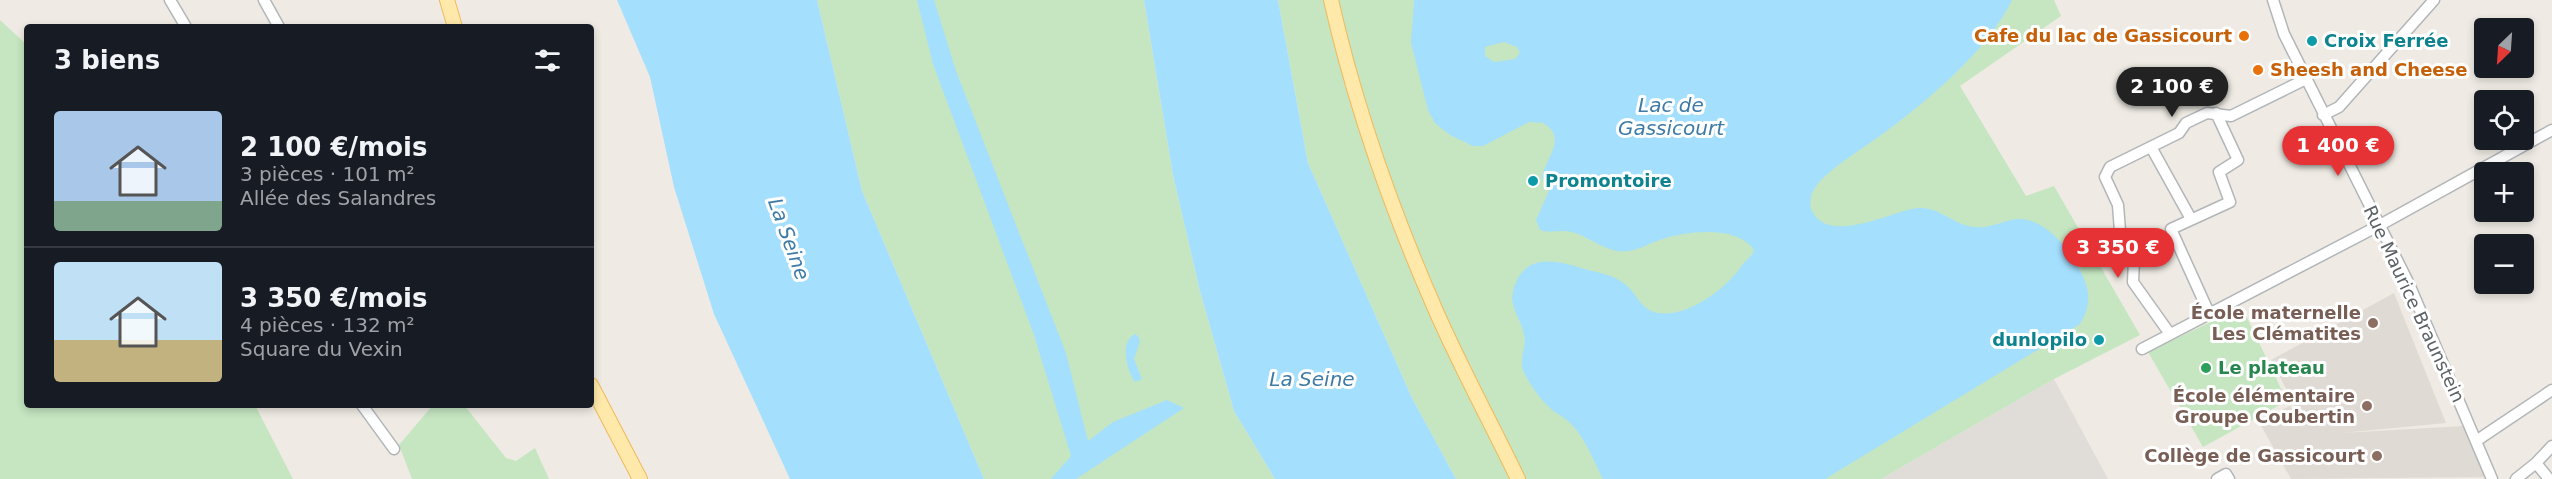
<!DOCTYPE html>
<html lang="fr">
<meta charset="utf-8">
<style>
body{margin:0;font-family:"DejaVu Sans",sans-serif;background:#242831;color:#f1f3f6;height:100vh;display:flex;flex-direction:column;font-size:22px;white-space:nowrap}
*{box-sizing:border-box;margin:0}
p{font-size:20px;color:#9ea1a6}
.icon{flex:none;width:33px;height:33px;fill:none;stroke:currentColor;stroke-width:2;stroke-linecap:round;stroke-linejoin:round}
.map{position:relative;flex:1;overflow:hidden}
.panel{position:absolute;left:24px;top:24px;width:570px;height:384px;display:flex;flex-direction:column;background:#171b24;border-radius:6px;box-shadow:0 3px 9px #0003}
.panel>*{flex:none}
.needle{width:39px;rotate:205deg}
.buttons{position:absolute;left:2474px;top:18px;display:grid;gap:12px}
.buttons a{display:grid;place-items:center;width:60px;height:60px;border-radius:6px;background:#171b24;box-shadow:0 3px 9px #0003;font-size:30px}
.price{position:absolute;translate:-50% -51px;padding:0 14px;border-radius:21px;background:#e73235;color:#fff;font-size:20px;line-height:39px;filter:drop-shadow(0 2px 3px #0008)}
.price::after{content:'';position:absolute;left:50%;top:36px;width:18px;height:14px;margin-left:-9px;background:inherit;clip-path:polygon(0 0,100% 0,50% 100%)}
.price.active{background:#222;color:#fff}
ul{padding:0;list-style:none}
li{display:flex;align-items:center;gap:18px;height:150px;padding:0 30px}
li+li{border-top:2px solid #363941}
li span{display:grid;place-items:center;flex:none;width:168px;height:120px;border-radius:6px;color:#555}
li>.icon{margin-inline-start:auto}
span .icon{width:72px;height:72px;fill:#fffc;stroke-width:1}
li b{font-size:26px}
h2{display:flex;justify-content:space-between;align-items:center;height:72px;padding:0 30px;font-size:26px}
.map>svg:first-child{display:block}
.industrial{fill:#e0ddd9}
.education{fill:#dfdad3}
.green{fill:#c5e6c1}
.water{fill:#a5dffe;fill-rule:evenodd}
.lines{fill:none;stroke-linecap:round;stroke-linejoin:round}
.minor-casing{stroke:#b2b6b9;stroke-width:13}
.major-casing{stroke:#f0b95c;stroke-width:16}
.minor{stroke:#fff;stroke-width:10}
.major{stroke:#fee9aa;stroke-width:14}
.food-dot{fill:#e8710a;stroke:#fff;stroke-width:2}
.culture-dot{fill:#0f9aa8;stroke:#fff;stroke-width:2}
.education-dot{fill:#8d6e63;stroke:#fff;stroke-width:2}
.leisure-dot{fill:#2e9e5b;stroke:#fff;stroke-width:2}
.labels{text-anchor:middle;stroke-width:6;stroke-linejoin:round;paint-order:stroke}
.food-label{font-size:18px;font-weight:bold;fill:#c56008;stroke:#fff;text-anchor:end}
.culture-label{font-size:18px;font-weight:bold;fill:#0d838f;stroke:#fff;text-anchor:start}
.street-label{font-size:18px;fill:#5c6165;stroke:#fff}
.education-label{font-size:18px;font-weight:bold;fill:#785e54;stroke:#fff;text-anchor:end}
.leisure-label{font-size:18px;font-weight:bold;fill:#27864d;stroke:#fff;text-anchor:start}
.water-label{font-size:20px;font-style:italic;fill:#3f7ba7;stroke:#fff}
</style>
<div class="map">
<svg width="2552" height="479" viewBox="0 0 2552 479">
<rect width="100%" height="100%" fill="#efebe4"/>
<path class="industrial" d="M2054,379L2108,479H1881Z"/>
<path class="education" d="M2394,293L2446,423L2341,433L2464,426L2485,477L2291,479L2259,422L2290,406L2306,427L2271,360Z"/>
<path class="green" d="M817,0H1144L1173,175L1200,291L1234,411L1275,479H984L862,191Z
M1278,0H2054L2061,16L1960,86L2026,196L2054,186L2140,335L2054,379L1881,479H1456L1412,398L1308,163Z
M0,20L27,45V405H255L293,479H0Z
M2242,307L2287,401L2203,447L2148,352Z
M433,405H464L506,458L516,461L535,448L549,479H412L399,445Z"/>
<path class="water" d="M617,0H817L862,191L984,479H790L714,314L674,187L650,77Z
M917,0H934L956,71L1066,353L1088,441L1113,422L1167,400L1184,408L1076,479H1051L1071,456L1034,335L933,64Z
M1144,0H1278L1308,163L1412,398L1456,479H1275L1234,411L1200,291L1173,175Z
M1414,0H2012C1986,53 1924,104 1877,138C1859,151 1838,163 1822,179C1814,187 1807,199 1812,211C1828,244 1887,214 1912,209C1938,203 1952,226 1976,227C1989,228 1999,223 2011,220C2041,213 2067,246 2080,270C2090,290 2092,304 2080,324L1825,479H1603C1594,462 1585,437 1571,424C1565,417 1556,414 1549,407C1540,399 1528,382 1523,370C1519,358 1527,346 1524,334C1521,319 1509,307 1513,291C1524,250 1558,261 1588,270C1601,273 1616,276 1626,285C1635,292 1640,306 1651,311C1682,323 1727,289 1743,264C1747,259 1752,257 1754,250C1737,225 1687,231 1663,239C1651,242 1640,250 1628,251C1607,254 1591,237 1572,232C1561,229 1551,234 1540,230L1536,220L1549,191L1542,177C1546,158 1568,137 1543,123L1529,122L1483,146H1473L1450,135L1435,123L1428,110L1411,43ZM1504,42L1517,47L1520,53L1515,59L1494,62L1485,56V47Z
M1135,334L1138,336L1140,341L1134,359L1142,379L1135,382C1127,371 1119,342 1135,334Z"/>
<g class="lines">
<defs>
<path id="minor" d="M170,0L186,27
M264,0L279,27
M2273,0L2284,34L2409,284L2492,479
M2323,115L2339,107L2434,0
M2151,147L2191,219
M2209,313L2171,229L2230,202L2219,172L2238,160L2216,113
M2170,334L2133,282L2134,260L2120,231L2118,205L2105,177L2110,167L2179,133L2186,123L2207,113L2231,116L2306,79
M2142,349L2380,225L2552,130
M362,405L394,449
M2476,441L2552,390
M2536,463L2549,479
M2217,479L2226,474L2229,479
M2516,479L2536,463L2552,446"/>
<path id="major" d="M447,0L455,27
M1331,0C1355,106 1392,211 1436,311C1461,368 1491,423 1518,479
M591,385L640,479"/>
</defs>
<use href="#minor" class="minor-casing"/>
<use href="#major" class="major-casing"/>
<use href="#minor" class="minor"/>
<use href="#major" class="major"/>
</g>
<g class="food-dot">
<circle cx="2244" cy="36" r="6"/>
<circle cx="2258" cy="70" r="6"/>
</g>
<g class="culture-dot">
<circle cx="2312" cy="41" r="6"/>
<circle cx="1533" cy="181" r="6"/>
<circle cx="2099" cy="340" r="6"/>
</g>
<g class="education-dot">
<circle cx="2373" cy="323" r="6"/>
<circle cx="2367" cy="406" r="6"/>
<circle cx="2377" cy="456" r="6"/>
</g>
<circle class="leisure-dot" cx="2206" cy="368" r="6"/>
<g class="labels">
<g class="food-label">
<text x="2232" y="42">Cafe du lac de Gassicourt</text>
<text x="2270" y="76" text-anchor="start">Sheesh and Cheese</text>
</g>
<g class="culture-label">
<text x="2324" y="47">Croix Ferrée</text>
<text x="1545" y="187">Promontoire</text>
<text x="2087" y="346" text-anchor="end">dunlopilo</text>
</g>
<g class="street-label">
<text transform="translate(2414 304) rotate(65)" y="6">Rue Maurice Braunstein</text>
</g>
<g class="education-label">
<text x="2361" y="319">École maternelle<tspan x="2361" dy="21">Les Clématites</tspan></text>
<text x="2355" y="402">École élémentaire<tspan x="2355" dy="21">Groupe Coubertin</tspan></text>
<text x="2365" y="462">Collège de Gassicourt</text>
</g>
<g class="leisure-label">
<text x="2218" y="374">Le plateau</text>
</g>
<g class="water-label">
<text x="1671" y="112">Lac de<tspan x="1671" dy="23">Gassicourt</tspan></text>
<text transform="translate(789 239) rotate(70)" y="7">La Seine</text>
<text x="1312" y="386">La Seine</text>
</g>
</g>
</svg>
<div class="buttons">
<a><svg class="needle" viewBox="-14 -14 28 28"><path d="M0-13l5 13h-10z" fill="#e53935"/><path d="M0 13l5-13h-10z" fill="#9ea1a6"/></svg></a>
<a><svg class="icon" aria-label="locate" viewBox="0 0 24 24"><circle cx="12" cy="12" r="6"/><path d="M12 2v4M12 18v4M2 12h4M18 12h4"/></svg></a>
<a>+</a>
<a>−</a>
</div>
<b class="price active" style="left:2172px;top:118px">2 100 €</b>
<b class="price" style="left:2338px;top:177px">1 400 €</b>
<b class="price" style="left:2118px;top:279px">3 350 €</b>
<section class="panel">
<h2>3 biens<svg class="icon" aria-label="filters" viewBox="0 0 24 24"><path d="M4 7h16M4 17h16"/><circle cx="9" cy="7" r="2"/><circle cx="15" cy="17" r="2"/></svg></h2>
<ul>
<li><span style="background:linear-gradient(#a9c7e8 75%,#7fa58c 0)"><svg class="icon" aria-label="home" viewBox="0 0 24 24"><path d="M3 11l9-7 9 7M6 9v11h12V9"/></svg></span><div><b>2 100 €/mois</b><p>3 pièces · 101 m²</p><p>Allée des Salandres</p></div></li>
<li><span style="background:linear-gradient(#bfe0f5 65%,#c2b280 0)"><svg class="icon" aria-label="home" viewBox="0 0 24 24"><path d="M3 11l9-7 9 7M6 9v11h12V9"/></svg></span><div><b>3 350 €/mois</b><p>4 pièces · 132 m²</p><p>Square du Vexin</p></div></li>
</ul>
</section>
</div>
